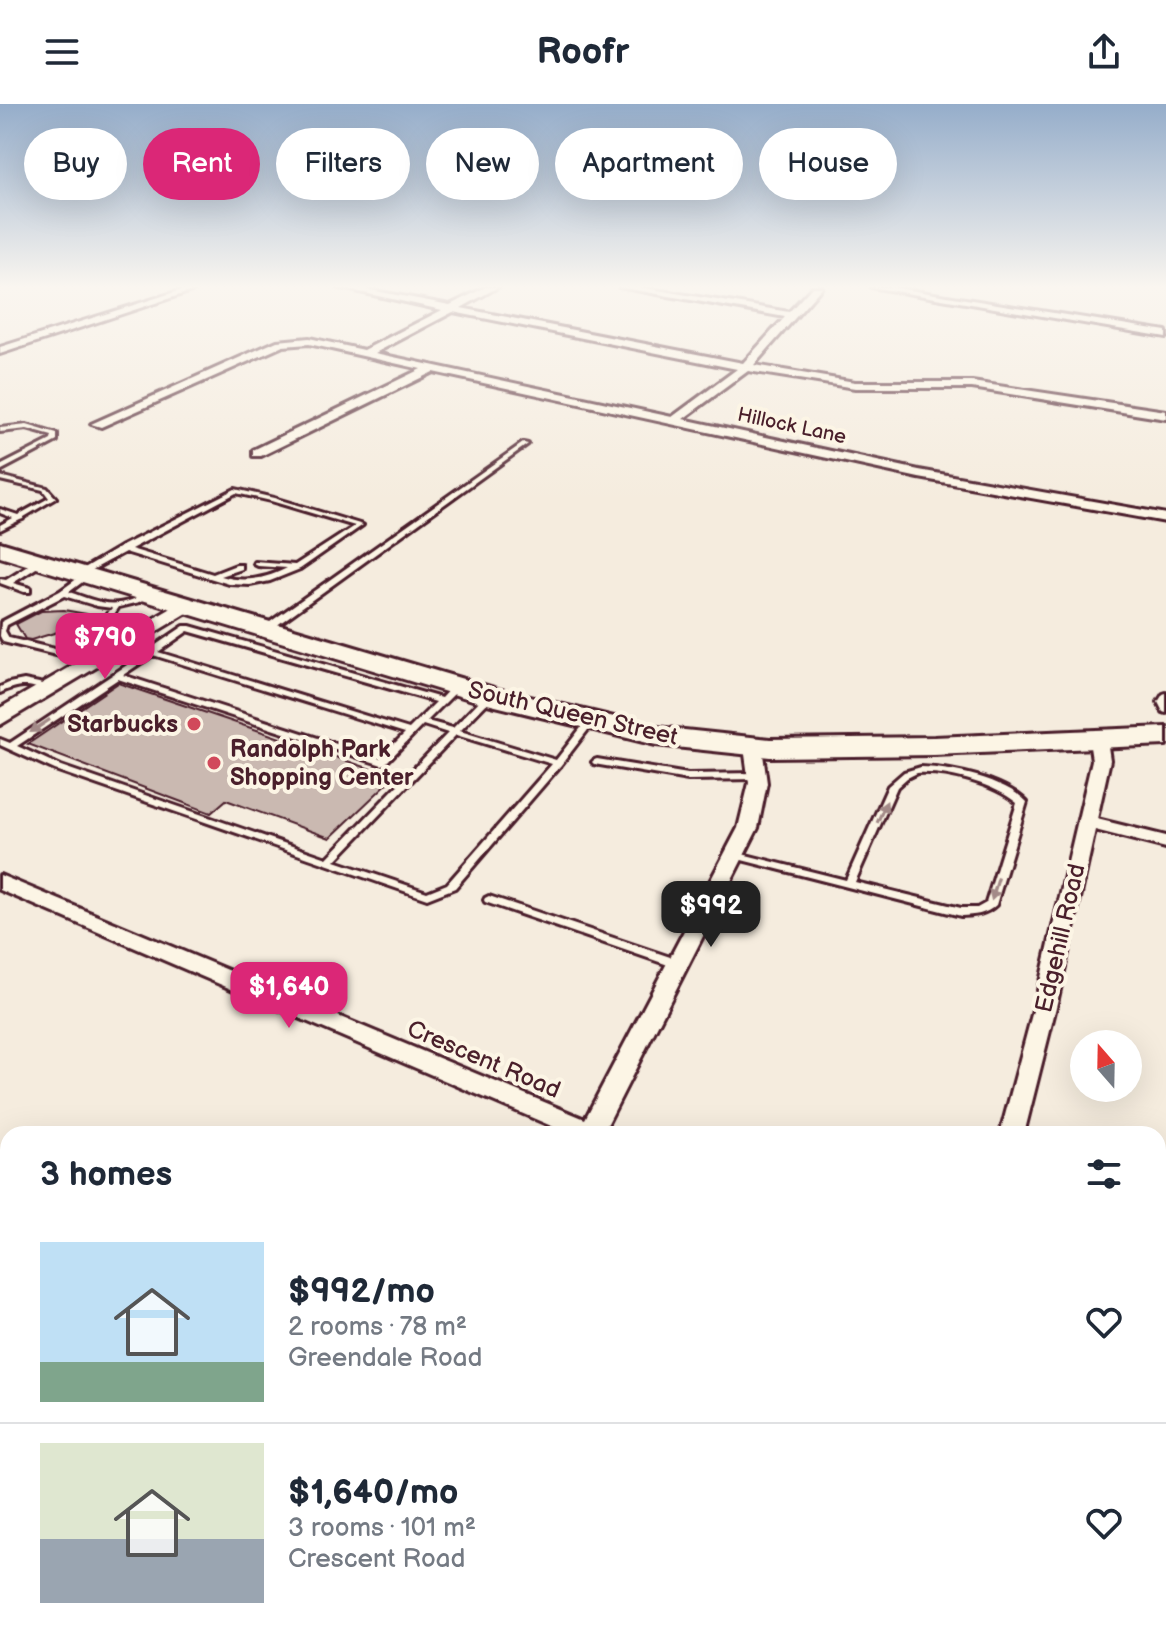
<!DOCTYPE html>
<meta charset="utf-8">
<style>
body{margin:0;font-family:"Balsamiq Sans",sans-serif;background:#f2f2f3;color:#1f2937;height:100vh;display:flex;flex-direction:column;font-size:30px;white-space:nowrap}
*{box-sizing:border-box;margin:0}
p{font-size:26px;color:#747a83}
.icon{flex:none;width:44px;height:44px;fill:none;stroke:currentColor;stroke-width:2;stroke-linecap:round;stroke-linejoin:round}
.map{position:relative;flex:1;overflow:hidden}
.panel{position:absolute;left:0px;top:1022px;width:1166px;height:512px;display:flex;flex-direction:column;background:#fff;border-radius:24px 24px 0 0;box-shadow:0 8px 32px #0002}
.panel>*{flex:none}
.banner{position:absolute;left:24px;top:24px;width:1118px;height:72px;display:flex;gap:16px}
.needle{width:52px;rotate:340deg}
.fabs{position:absolute;left:1070px;top:926px;display:grid;gap:16px}
.fabs a{display:grid;place-items:center;width:72px;height:72px;border-radius:50%;background:#fff;box-shadow:0 8px 32px #0002;font-size:40px}
.price{position:absolute;translate:-50% -68px;padding:0 18px;border-radius:16px;background:#db2777;color:#fff;font-size:26px;line-height:52px;filter:drop-shadow(0 2px 4px #0008)}
.price::after{content:'';position:absolute;left:50%;top:48px;width:24px;height:18px;margin-left:-12px;background:inherit;clip-path:polygon(0 0,100% 0,50% 100%)}
.price.on{background:#222;color:#fff}
ul{padding:0;list-style:none}
li{display:flex;align-items:center;gap:24px;height:200px;padding:0 40px}
li+li{border-top:2px solid #e0e1e3}
li span{display:grid;place-items:center;flex:none;width:224px;height:160px;border-radius:0px;color:#555}
li>.icon{margin-inline-start:auto}
span .icon{width:96px;height:96px;fill:#fffc;stroke-width:1}
li b{font-size:34px}
h2{display:flex;justify-content:space-between;align-items:center;height:96px;padding:0 40px;font-size:34px}
.tag{padding:0 28px;border-radius:36px;background:#fff;box-shadow:0 8px 32px #0002;font-size:28px;line-height:72px}
.tag.on{background:#db2777;color:#fff}
header{display:flex;justify-content:space-between;align-items:center;height:104px;padding:0 40px;background:#fff;font-size:36px;font-weight:800}
.map>svg:first-child{display:block}
.building{fill:#cab9b1;stroke:#4a1f2b;stroke-width:2}
.lines{fill:none;stroke-linecap:round;stroke-linejoin:round}
.service-casing{stroke:#4a1f2b;stroke-width:6}
.minor-casing{stroke:#4a1f2b;stroke-width:6}
.tertiary-casing{stroke:#4a1f2b;stroke-width:6}
.primary-casing{stroke:#4a1f2b;stroke-width:6}
.service{fill:#fcf5e5;fill-rule:evenodd}
.minor{fill:#fcf5e5;fill-rule:evenodd}
.tertiary{fill:#fcf5e5;fill-rule:evenodd}
.primary{fill:#fcf5e5;fill-rule:evenodd}
.oneway{fill:#a38a88}
.poi-dot{fill:#d1495b;stroke:#fcf5e5;stroke-width:3}
.labels{text-anchor:middle;stroke-width:8;stroke-linejoin:round;paint-order:stroke}
.far-street-label{font-size:20px;fill:#4a1f2b;stroke:#fcf5e5}
.street-label{font-size:24px;fill:#4a1f2b;stroke:#fcf5e5}
.poi-label{font-size:24px;font-weight:bold;fill:#4a1f2b;stroke:#fcf5e5;text-anchor:end}
</style>
<header><svg class="icon" aria-label="menu" viewBox="0 0 24 24"><path d="M4 6h16M4 12h16M4 18h16"/></svg>Roofr<svg class="icon" aria-label="share" viewBox="0 0 24 24"><path d="M12 15V3M7 8l5-5 5 5M5 13v7h14v-7"/></svg></header>
<div class="map">
<svg width="1166" height="1534" viewBox="0 0 1166 1534">
<rect width="100%" height="100%" fill="#f5ecde"/>
<filter id="ink" filterUnits="userSpaceOnUse"><feTurbulence type="fractalNoise" baseFrequency=".0125" numOctaves="2"/><feDisplacementMap in="SourceGraphic" scale="16" xChannelSelector="R" yChannelSelector="G"/><feConvolveMatrix kernelMatrix="1 2 1 2 8 2 1 2 1" color-interpolation-filters="sRGB"/></filter>
<g filter="url(#ink)">
<path class="building" d="M64,506L86,510L74,523L31,536L25,535L16,520L41,507Z
M118,579L254,625L394,673L330,734L226,696L211,709L28,640Z"/>
<g class="lines">
<defs>
<path id="service" d="M27,321L57,330V337L0,367V362L51,336L52,332L27,325L0,328V324Z
M523,339L528,340L269,527H263V523Z
M0,372L47,384L56,394L24,413L23,415L20,416L0,426V421L13,414L0,409V405L18,411L49,394L43,386L0,376Z
M235,385L274,394L363,421L300,465L270,477L250,481L229,480L125,448L83,471H77L76,469L120,443ZM236,389L271,397L355,422L295,461L255,458L254,460L258,462L287,464C266,475 244,479 221,472L242,465V461H236L213,470L131,445Z
M40,455L47,457L13,479L30,484V488H24L0,479V475L6,476Z
M85,469H91L92,471L69,488C87,494 106,503 125,498C134,496 141,491 149,488L153,490L140,498L119,503L104,525L66,548L96,556V560H93L3,538L0,532L1,518L60,487ZM64,492L97,502L112,504L98,521L59,546L9,534L5,527L7,521Z
M184,522H190L441,594L454,580H460V584L427,617L453,624L486,590H492V594L460,627L556,656L587,616L590,615L594,618L561,661L455,784L427,795L55,666L0,641V635L10,639L145,549L121,542V538H124L150,545ZM188,527L436,598L409,625L158,548ZM153,551L405,629L380,654L123,571ZM118,575L382,661L385,660L423,621L448,629L327,754L61,662L17,642ZM456,631L552,660L447,780L427,788L335,757Z
M24,576L39,579L52,585L48,588C27,580 20,580 0,589V583L9,579Z
M1166,589V609L1163,608L1158,598L1163,590Z
M597,655L688,670L757,669L762,672L757,675L688,676L594,660L592,658L594,656Z
M921,663C953,664 1004,675 1027,698L996,801C986,811 974,811 961,812L734,754L729,751L734,748L846,776L888,682L904,668ZM917,669C947,667 994,680 1017,699L986,799L977,804H961L855,778L897,683L907,674Z
M489,792L682,857L683,860L682,863H674L485,798L484,796L485,794Z"/>
<path id="minor" d="M191,183H204L0,250V243Z
M337,183H354L450,201L486,183H498L461,204L743,259L785,213L619,183H639L789,208L812,183H822L754,261L855,278H972L1166,307V315L972,284H855L748,267L683,315L919,366L1166,410V418L919,374L433,268L261,352H253V346L421,265L309,240L283,242L101,323L91,320L277,237L309,234L364,246L442,206ZM453,208L737,265L672,313L375,249Z
M871,183H891L1166,227V233Z
M1098,631L1107,636L1110,656L1097,715L1166,732V744L1095,726L1057,899L1024,1030H1000L1035,899L1092,656L1089,636Z
M753,638L762,643L767,679L758,724L605,1025L607,1030H570L0,786V771L585,1015L738,724L749,679L744,643Z
M0,1170L8,1173V1200L0,1197Z
M309,1526H343L339,1534H305Z
M878,1526H912L910,1534H876Z"/>
<path id="tertiary" d="M187,495L197,501L194,505L0,621V604Z"/>
<path id="primary" d="M0,438L497,585L656,623L770,635L934,633L1166,623V641L934,651L770,653L656,641L479,598L0,453Z"/>
</defs>
<use href="#service" class="service-casing"/>
<use href="#minor" class="minor-casing"/>
<use href="#tertiary" class="tertiary-casing"/>
<use href="#primary" class="primary-casing"/>
<use href="#service" class="service"/>
<use href="#minor" class="minor"/>
<use href="#tertiary" class="tertiary"/>
<use href="#primary" class="primary"/>
</g>
<defs><path id="oneway-solid" d="M-6-.8H1V-3.2L6.5 0L1 3.2V.8H-6Z" transform="scale(2)"/></defs>
<g class="oneway">
<use href="#oneway-solid" transform="translate(40 622) rotate(147)"/>
<use href="#oneway-solid" transform="translate(882 708) rotate(-66)"/>
<use href="#oneway-solid" transform="translate(995 785) rotate(107)"/>
</g>
</g>
<linearGradient id="sky" x2="0" y2="1"><stop stop-color="#95adca"/><stop offset="0.46" stop-color="#faf6f0"/><stop offset="1" stop-color="#faf6f0" stop-opacity="0"/></linearGradient>
<rect width="1166" height="397" fill="url(#sky)"/>
<g class="poi-dot">
<circle cx="194" cy="620" r="8"/>
<circle cx="214" cy="659" r="8"/>
</g>
<g class="labels">
<g class="far-street-label">
<text transform="translate(792 321) rotate(12)" y="7">Hillock Lane</text>
</g>
<g class="street-label">
<text transform="translate(573 609) rotate(13)" y="8">South Queen Street</text>
<text transform="translate(1060 834) rotate(-77)" y="8">Edgehill Road</text>
<text transform="translate(484 955) rotate(23)" y="8">Crescent Road</text>
</g>
<g class="poi-label">
<text x="178" y="628">Starbucks</text>
<text x="230" y="653" text-anchor="start">Randolph Park<tspan x="230" dy="28">Shopping Center</tspan></text>
</g>
</g>
</svg>
<div class="fabs">
<a><svg class="needle" viewBox="-14 -14 28 28"><path d="M0-13l5 13h-10z" fill="#e53935"/><path d="M0 13l5-13h-10z" fill="#747a83"/></svg></a>
</div>
<b class="price" style="left:105px;top:577px">$790</b>
<b class="price on" style="left:711px;top:845px">$992</b>
<b class="price" style="left:289px;top:926px">$1,640</b>
<div class="banner">
<a class="tag">Buy</a>
<a class="tag on">Rent</a>
<a class="tag">Filters</a>
<a class="tag">New</a>
<a class="tag">Apartment</a>
<a class="tag">House</a>
</div>
<section class="panel">
<h2>3 homes<svg class="icon" aria-label="filters" viewBox="0 0 24 24"><path d="M4 7h16M4 17h16"/><circle cx="9" cy="7" r="2"/><circle cx="15" cy="17" r="2"/></svg></h2>
<ul>
<li><span style="background:linear-gradient(#bfe0f5 75%,#7fa58c 0)"><svg class="icon" aria-label="home" viewBox="0 0 24 24"><path d="M3 11l9-7 9 7M6 9v11h12V9"/></svg></span><div><b>$992/mo</b><p>2 rooms · 78 m²</p><p>Greendale Road</p></div><svg class="icon" aria-label="heart" viewBox="0 0 24 24"><path d="M12 20l-8-8c-3-5 5-10 8-4 3-6 11-1 8 4z"/></svg></li>
<li><span style="background:linear-gradient(#dfe7d0 60%,#9aa5b1 0)"><svg class="icon" aria-label="home" viewBox="0 0 24 24"><path d="M3 11l9-7 9 7M6 9v11h12V9"/></svg></span><div><b>$1,640/mo</b><p>3 rooms · 101 m²</p><p>Crescent Road</p></div><svg class="icon" aria-label="heart" viewBox="0 0 24 24"><path d="M12 20l-8-8c-3-5 5-10 8-4 3-6 11-1 8 4z"/></svg></li>
</ul>
</section>
</div>
